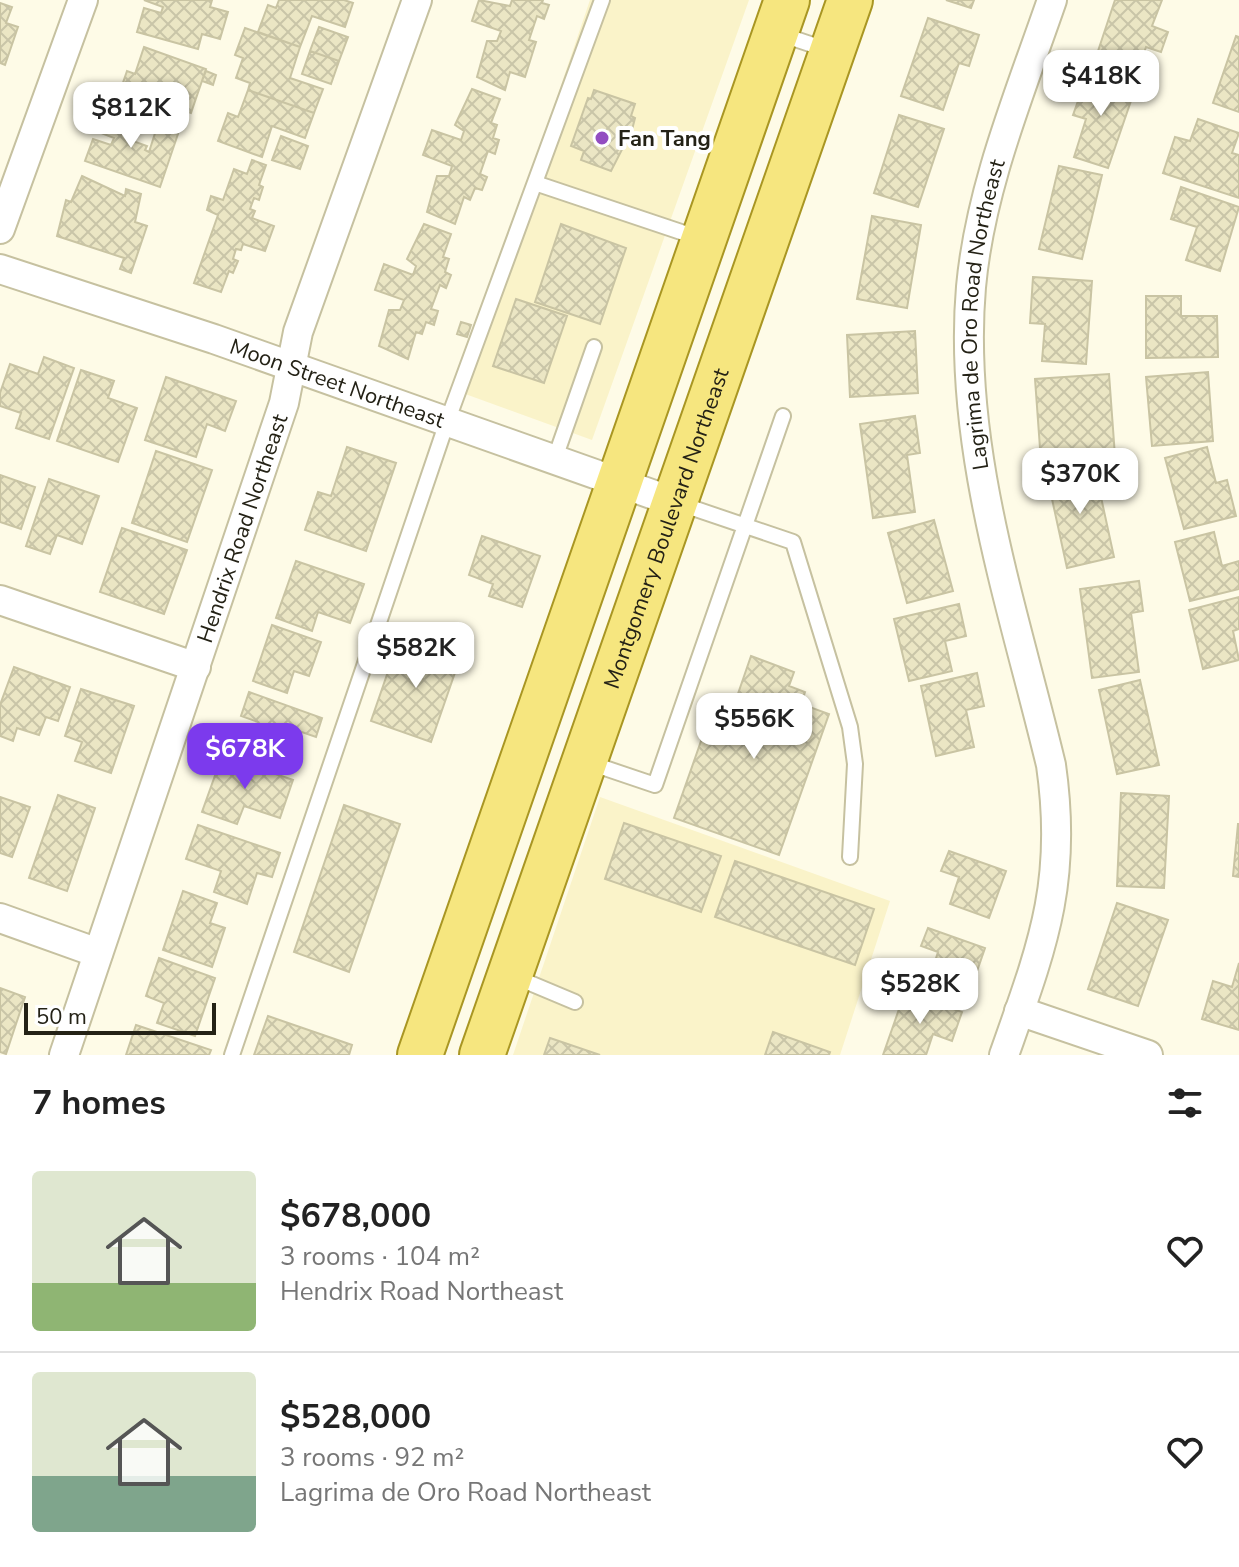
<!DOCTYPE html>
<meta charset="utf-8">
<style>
body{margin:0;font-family:"Nunito Sans",sans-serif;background:#f6f6f6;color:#222;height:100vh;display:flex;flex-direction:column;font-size:30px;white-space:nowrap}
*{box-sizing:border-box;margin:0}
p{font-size:26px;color:#767676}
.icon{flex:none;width:44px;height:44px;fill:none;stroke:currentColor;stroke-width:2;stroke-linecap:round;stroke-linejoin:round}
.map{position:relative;height:1055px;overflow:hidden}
.side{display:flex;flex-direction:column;background:#fff;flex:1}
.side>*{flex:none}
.scale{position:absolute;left:24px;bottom:20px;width:192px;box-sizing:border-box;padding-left:8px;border:4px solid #242216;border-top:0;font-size:22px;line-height:28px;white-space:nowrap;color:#242216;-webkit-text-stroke:6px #fff;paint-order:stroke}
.price{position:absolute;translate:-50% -68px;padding:0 18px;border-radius:16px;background:#fff;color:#222;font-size:26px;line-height:52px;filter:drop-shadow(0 2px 4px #0008)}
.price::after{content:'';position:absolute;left:50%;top:48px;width:24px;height:18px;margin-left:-12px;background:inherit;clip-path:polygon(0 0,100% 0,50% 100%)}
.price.active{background:#7c3aed;color:#fff}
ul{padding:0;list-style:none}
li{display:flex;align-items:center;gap:24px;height:200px;padding:0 32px}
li+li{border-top:2px solid #e0e0e0}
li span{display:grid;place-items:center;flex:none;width:224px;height:160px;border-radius:8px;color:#555}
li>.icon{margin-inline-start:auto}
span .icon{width:96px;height:96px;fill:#fffc;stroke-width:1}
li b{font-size:34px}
h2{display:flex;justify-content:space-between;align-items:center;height:96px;padding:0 32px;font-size:34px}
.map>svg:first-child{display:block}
.built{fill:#faf3c9}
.building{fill:url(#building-cross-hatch);stroke:#c9c4a3;stroke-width:2}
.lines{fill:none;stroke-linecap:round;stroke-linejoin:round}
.lane-casing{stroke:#c6c1a0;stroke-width:18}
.street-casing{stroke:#c6c1a0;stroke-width:32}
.primary-casing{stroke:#a99623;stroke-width:48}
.lane{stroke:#fff;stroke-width:14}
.street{stroke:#fff;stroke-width:28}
.primary{stroke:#f6e67f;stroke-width:44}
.poi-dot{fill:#934dc1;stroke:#fff;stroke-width:3}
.labels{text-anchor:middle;stroke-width:8;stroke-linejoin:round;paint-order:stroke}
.poi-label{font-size:22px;font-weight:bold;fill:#242216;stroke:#fff;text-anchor:start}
.street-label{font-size:22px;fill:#242216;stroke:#fff}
</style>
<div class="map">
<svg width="1239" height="1055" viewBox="0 0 1239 1055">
<defs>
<pattern id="building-cross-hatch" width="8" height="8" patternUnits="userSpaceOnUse" patternTransform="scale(2)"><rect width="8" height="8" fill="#ebe6c4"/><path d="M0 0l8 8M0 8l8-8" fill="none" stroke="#c9c5a8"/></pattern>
</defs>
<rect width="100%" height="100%" fill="#fefbe7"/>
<path class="built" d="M590,0H749L592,440L457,391Z
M600,797L890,901L840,1055H513Z"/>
<path class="building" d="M144,0H212L210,7L228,12L220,39L202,34L198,49L137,32L144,8L161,13L163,7Z
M279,0H344L353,3L345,27L312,16L300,47L258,32L268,5L276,8Z
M479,0L510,6L512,0H543L542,3L549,5L544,19L537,16L529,40L536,42L525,77L510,72L505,90L477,77L487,41H497L501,31L472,21Z
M946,0H974L971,8Z
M1115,0H1162L1152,26L1168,32L1161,52L1146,47L1139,68L1097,54Z
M0,3L12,7L6,23L18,27L5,65L0,63Z
M928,18L979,35L969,66L959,63L943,110L901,96Z
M319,27L348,37L339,61L310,51Z
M245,28L300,47L290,78L323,89L314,113L248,90L250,83L236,78L243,58L235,55Z
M1236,36L1239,37V112L1213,103Z
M144,47L206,69L191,113L144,97L140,108L117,100L127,71L135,74Z
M310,51L339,61L331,84L302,74Z
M206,71L216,75L213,85L202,81Z
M1088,73L1135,89L1108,168L1074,157L1086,119L1073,115Z
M472,89L500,99L491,123L497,125L493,138L499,140L495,154L488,151L480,174L487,177L482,190L475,188L470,200L464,197L455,224L427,212L437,176H449L452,166L423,155L432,130L461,140L464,131L455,125Z
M248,90L314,113L305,138L272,126L262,157L218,141L228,113L238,117Z
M594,90L635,104L631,116L635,118L632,130L611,171L581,160L584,151L571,146L588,98L591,99Z
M104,109L134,119L127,139L147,146L145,150L149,152L157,127L178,134L160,187L85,161L93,139L111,145L114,138L96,131Z
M899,115L944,129L918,207L874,193Z
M1198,119L1239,133L1232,153L1239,155V198L1163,173L1175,137L1190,141Z
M281,136L308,146L300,169L272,160Z
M252,160L266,165L259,185L263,187L259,200L254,198L250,209L255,211L252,218L274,226L265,251L243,244L241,250L236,249L233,259L238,261L233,273L229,271L221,292L194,283L218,215L207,210L211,196L223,200L234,169L247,174Z
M1059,166L1102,175L1082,259L1039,249Z
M82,176L125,196L126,189L141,194L135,222L147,226L131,273L120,269L124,258L57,236L66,200L71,202Z
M1181,187L1239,207L1220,271L1186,260L1197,227L1171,219Z
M872,216L921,225L907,308L857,299Z
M424,224L451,234L443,257L449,259L445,272L451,275L446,288L440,285L431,309L438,311L434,325L426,322L422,334L416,332L408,359L379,346L389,310H400L404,300L375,290L384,264L413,275L416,266L407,259Z
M561,224L626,248L600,324L535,302Z
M1033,277L1092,281L1086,364L1042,361L1045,324L1030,323Z
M1146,296H1181V316H1217L1218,357L1146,358Z
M516,299L567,316L544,383L493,366Z
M461,322L471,325L467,337L457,334Z
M915,331L918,393L850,397L847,335Z
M44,357L74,368L49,439L16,428L21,413L0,406V393L10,364L38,374Z
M81,370L114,381L108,398L137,408L118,462L57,441Z
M1208,372L1213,441L1152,446L1146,377Z
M1109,374L1115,456L1041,462L1035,379Z
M166,377L236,401L225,431L207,424L196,457L145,440Z
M915,416L920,453L907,455L915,512L873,518L860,424Z
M347,447L396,463L366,551L305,530L318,492L331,496Z
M1207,447L1216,483L1227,480L1236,516L1184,529L1165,458Z
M156,451L212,470L187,542L132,523Z
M1094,465L1114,557L1067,568L1047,476Z
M0,475L35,487L21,529L0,522Z
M49,479L99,496L82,544L57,535L50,554L26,546Z
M934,520L953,591L907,603L888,533Z
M122,528L187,550L164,614L100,592Z
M1214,532L1222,566L1239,561V589L1190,601L1175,542Z
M482,536L540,556L522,607L489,596L493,584L469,575Z
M296,561L364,584L350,623L318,612L312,631L276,618Z
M1139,581L1143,611L1131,613L1139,672L1092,678L1080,589Z
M1239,597V629L1233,631L1239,660L1203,669L1189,610Z
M959,604L966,636L945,641L952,671L909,681L894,619Z
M272,625L321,642L309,676L294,671L287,693L253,681Z
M400,637L460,658L431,742L371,721Z
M751,656L794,672L789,686L805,692L801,704L829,714L779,855L674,818L713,707L731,714Z
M14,667L70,687L58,721L46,717L39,735L17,728L13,741L0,736V705Z
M977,673L984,706L966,710L974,747L936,756L921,686Z
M1140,680L1159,765L1117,774L1099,690Z
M81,689L134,706L111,773L75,761L82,742L65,736Z
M249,692L322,718L316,737L299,731L285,770L246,756L258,722L241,716Z
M222,756L293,780L280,818L244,806L237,824L202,812Z
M1121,793L1169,796L1164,888L1117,886Z
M58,795L95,808L67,891L29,878Z
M0,797L30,807L12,857L0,853Z
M344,805L400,824L349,972L294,952Z
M624,823L721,856L701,912L605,879Z
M1238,824H1239V877L1233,876Z
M198,825L280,853L272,877L257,873L247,904L214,892L221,871L186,859Z
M949,851L1006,871L989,918L950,904L959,877L941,871Z
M735,861L874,909L855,965L715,917Z
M183,891L217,903L210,923L225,928L212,967L163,950Z
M1117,903L1168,920L1138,1006L1088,989Z
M928,928L985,948L968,997L928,983L938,952L921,946Z
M159,958L215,978L195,1036L157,1023L164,1003L146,996Z
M1239,963V1030L1202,1019L1213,981L1232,987Z
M0,988L25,997L6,1054L0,1052Z
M905,992L962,1012L952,1041L933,1034L926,1055H883Z
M268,1016L352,1045L349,1055H254Z
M136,1025L211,1050L209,1055H126Z
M773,1032L830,1052L829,1055H765Z
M550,1038L600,1055H544Z"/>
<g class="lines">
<defs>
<path id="lane" d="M780,34L828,50
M535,183L699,238
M554,461L594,347
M678,503L793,542L850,727L855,764L850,857
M590,763L655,785L783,416
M513,976L575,1002
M232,1055L447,422L602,0"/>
<g id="street">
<path d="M0,229L83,0"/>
<path id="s1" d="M0,269L214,339L674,502"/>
<path d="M0,600L196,667"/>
<path d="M0,918L98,953"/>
<path d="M1019,1011L1148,1055"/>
<path id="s2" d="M64,1055L284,403L298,332L417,0"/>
<path id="s3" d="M1004,1055C1042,947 1068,883 1051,765C1014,610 957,448 971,287C980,188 1020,93 1052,0"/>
</g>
<g id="primary">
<path d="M420,1055L787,0"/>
<path id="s4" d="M482,1055L850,0"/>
</g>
</defs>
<use href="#lane" class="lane-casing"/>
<use href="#street" class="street-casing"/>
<use href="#primary" class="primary-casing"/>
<use href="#lane" class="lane"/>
<use href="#street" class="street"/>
<use href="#primary" class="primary"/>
</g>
<circle class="poi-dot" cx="602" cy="138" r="8"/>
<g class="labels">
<g class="poi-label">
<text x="618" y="146">Fan Tang</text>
</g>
<g class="street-label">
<text dy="8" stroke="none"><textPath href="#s3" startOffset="758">Lagrima de Oro Road Northeast</textPath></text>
<text dy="8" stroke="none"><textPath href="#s1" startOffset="356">Moon Street Northeast</textPath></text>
<text dy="8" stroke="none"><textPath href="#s4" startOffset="558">Montgomery Boulevard Northeast</textPath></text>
<text dy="8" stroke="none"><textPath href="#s2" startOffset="556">Hendrix Road Northeast</textPath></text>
</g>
</g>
</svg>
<div class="scale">50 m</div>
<b class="price" style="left:1101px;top:118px">$418K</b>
<b class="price" style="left:131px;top:150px">$812K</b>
<b class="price" style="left:1080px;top:516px">$370K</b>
<b class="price" style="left:416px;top:690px">$582K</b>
<b class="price" style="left:754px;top:761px">$556K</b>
<b class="price active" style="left:245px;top:791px">$678K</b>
<b class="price" style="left:920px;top:1026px">$528K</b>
</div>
<section class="side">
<h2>7 homes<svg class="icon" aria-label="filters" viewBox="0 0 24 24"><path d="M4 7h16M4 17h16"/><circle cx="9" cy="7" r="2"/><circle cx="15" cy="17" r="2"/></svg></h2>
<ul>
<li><span style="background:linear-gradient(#dfe7d0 70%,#8fb573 0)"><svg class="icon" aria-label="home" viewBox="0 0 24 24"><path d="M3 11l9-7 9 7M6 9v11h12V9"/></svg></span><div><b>$678,000</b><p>3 rooms · 104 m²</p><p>Hendrix Road Northeast</p></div><svg class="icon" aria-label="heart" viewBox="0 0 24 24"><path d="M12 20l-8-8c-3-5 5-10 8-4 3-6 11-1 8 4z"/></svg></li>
<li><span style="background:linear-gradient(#dfe7d0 65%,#7fa58c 0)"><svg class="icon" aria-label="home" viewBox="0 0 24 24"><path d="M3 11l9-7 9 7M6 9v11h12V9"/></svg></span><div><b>$528,000</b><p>3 rooms · 92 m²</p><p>Lagrima de Oro Road Northeast</p></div><svg class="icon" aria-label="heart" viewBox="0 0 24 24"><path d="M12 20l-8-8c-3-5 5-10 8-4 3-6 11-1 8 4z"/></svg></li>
</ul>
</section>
